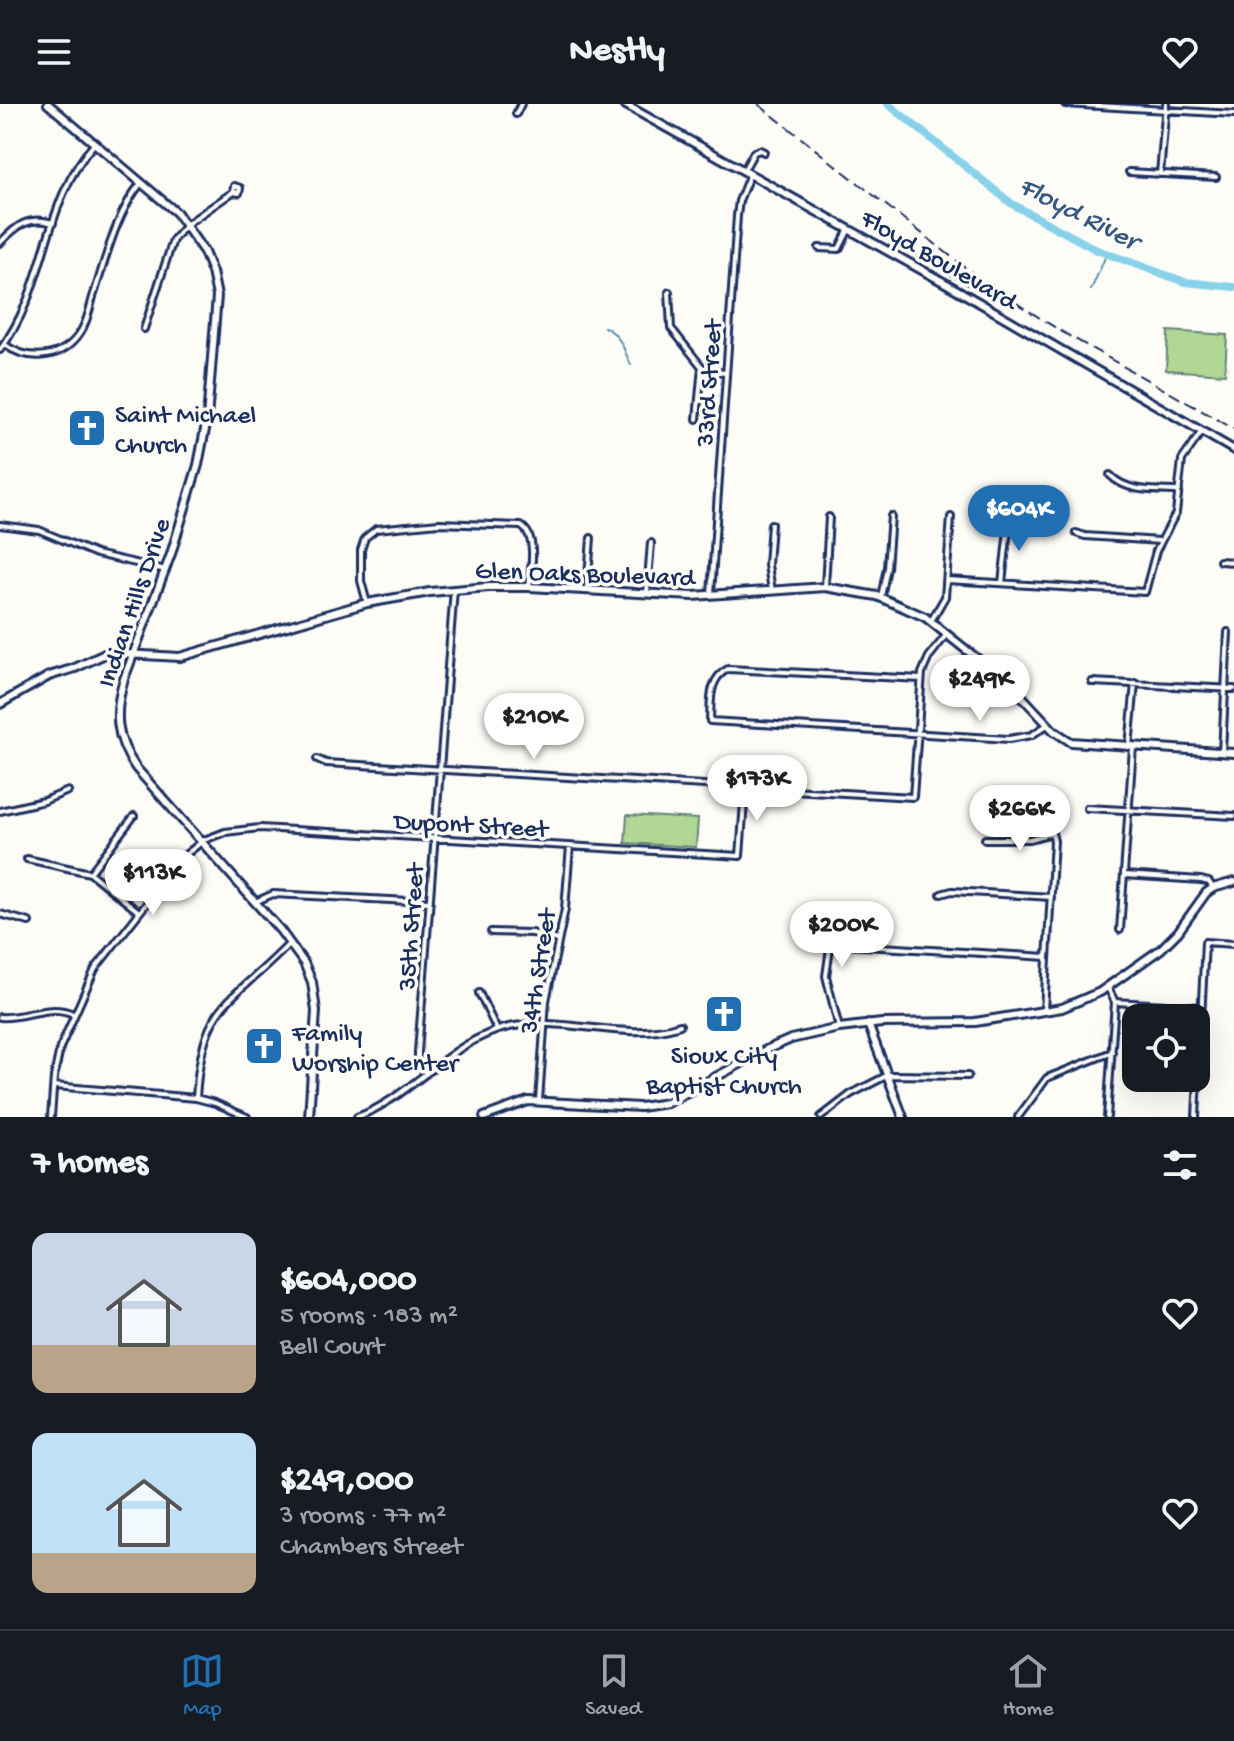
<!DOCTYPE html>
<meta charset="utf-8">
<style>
body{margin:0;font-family:"Gochi Hand",sans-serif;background:#242831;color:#f1f3f6;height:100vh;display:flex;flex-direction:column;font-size:30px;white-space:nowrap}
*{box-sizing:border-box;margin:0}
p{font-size:26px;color:#9ea1a6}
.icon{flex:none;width:44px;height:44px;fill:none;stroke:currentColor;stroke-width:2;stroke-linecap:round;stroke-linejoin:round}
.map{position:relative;height:1013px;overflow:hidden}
.drawer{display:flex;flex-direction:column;background:#171b24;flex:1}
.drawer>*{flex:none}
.tools{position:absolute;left:1122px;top:900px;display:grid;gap:16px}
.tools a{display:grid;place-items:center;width:88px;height:88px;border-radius:16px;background:#171b24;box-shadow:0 8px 32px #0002;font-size:40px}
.price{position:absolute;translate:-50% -68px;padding:0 18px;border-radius:28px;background:#fff;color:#222;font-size:26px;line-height:52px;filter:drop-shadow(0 2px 4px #0008)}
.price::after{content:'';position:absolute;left:50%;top:48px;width:24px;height:18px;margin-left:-12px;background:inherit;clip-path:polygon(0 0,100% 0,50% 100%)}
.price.current{background:#1f6fb2;color:#fff}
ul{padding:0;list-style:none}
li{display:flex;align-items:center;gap:24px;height:200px;padding:0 32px}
li span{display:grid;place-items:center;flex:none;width:224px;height:160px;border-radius:16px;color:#555}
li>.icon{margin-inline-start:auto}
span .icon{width:96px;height:96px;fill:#fffc;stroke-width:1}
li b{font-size:34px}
h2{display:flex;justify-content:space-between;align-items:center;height:96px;padding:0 32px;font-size:34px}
header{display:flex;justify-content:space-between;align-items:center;height:104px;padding:0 32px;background:#171b24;font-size:36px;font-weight:700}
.tabs{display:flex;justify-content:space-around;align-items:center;height:112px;border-top:2px solid #363941;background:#171b24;font-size:22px;color:#9ea1a6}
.tabs a{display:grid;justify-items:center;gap:4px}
.tabs .current{color:#1f6fb2}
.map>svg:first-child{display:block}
.green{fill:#b0d794;stroke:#668379;stroke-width:2}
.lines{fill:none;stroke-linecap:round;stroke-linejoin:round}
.stream{stroke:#5c91b1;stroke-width:2}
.river{stroke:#88d2e9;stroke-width:8}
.minor-casing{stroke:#1b2f5e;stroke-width:10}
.tertiary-casing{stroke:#1b2f5e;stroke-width:12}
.secondary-casing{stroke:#1b2f5e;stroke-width:12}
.minor{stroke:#fdfcf7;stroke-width:4}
.tertiary{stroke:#fdfcf7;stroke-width:6}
.secondary{stroke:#fdfcf7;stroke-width:6}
.rail{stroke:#1b2f5e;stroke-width:2;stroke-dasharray:12 6;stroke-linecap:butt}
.labels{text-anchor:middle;stroke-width:7;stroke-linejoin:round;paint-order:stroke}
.street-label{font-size:26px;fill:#1b2f5e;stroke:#fdfcf7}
.poi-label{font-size:26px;fill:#1b2f5e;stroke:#fdfcf7;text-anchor:start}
.water-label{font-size:28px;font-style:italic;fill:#365881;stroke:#fdfcf7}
</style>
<header><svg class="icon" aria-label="menu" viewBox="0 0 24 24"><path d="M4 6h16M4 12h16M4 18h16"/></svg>Nestly<svg class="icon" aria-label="heart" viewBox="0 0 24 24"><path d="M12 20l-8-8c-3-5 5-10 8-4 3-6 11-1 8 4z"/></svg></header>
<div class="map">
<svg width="1234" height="1013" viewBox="0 0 1234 1013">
<rect width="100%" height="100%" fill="#fdfcf7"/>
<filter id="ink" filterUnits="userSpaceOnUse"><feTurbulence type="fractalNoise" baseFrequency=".0125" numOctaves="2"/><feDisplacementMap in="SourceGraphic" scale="16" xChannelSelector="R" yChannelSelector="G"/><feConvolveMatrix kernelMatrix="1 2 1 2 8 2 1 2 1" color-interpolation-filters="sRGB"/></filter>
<g filter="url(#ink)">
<path class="green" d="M1168,227L1227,231L1225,270L1166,266Z
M627,711L698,715L696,743L625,739Z"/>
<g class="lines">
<path class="stream" d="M1091,186L1107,149
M604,223C621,230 624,247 631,261"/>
<path class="river" d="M888,0L1012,100L1097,146L1185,178L1234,183"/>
<defs>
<path id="minor" d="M1065,0L1234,10
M516,10L521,0
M744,66L754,48L760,46L764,48
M1129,68L1216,73
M1160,70L1166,0
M0,139C16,122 29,111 53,119
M819,144L839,145L849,125
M669,188L671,224L702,263L697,315
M144,225L173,136L187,120L233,88L239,89L240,84L234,82L233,88
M4,240C26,257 59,256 77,233C86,222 89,207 93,193C106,155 115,111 141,79
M0,246C48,183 42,97 95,39
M702,267L726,269
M1110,371C1127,389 1156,386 1179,387
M771,420L768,461L772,487
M0,421L39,426L96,450L166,466
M1076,429L1085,432L1160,437
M1220,457L1234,458
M947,476L1145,488L1156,447L1176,409L1182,356L1202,327
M1002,479L1009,417
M825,483L829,413
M587,485L591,434
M647,488L651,439
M711,490L737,112L739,97L749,72
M881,493L887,464L891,412
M367,499L361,477V446L365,434L376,425L439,419L521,422C538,432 531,465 529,483
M931,517L945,493L951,413
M921,575L728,565C708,575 711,597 710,617L1009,635L1032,631L1047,621
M1092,578L1234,585
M1129,643L1135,579
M1222,648L1228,528
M317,655L326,659L913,693L922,569L929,553L947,530
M1087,704L1234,712
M0,707L44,697L68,687
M985,735H1030L1052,729L1054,737L1044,906
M27,755L90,769L139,808
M90,769L134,712
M1124,771L1201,776L1209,778L1213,784
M941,790L952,787L1051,793
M255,798L273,790L429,798
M0,810L29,818
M830,813L833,823L826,872L839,924
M1120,826L1133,643
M491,828L532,829L558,836
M831,840L1047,853
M479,889L497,926
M1115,898L1200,903
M0,913C26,915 48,899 73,910
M426,970L418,957V948L454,485
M54,982L196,994L215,999L247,1013
M196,994C202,897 229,902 289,840
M539,997L546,897L565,805L570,742
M51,1013L54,973L60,944L95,865L184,752L204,736L225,728L260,724L740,752L745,684
M357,1013C412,993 450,936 509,923C565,911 626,939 680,921
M821,1013L851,990L888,971L968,972
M1018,1013L1047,974L1112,948
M1107,1013L1115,898L1107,882
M1196,1013L1205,838L1234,840"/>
<path id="tertiary" d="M868,920L903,1013
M484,1013L528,997L640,1003L667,999L768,945L791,935L839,924L882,919L975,918L1062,904L1100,888L1161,845L1178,828L1206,789L1213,784L1234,778"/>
<path id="secondary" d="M48,0L177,109L204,148L212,168L217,192L207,315L198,361L171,450L124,575C114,608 115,634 136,664L280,826L304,859L312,878L316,907L309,1013
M624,0L947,180L1234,346
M0,600L49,572L75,564L107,549L180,553L367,499L430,488L489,483H529L693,492L825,483L877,492L925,513L1014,584L1054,627L1071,638L1234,649"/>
</defs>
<use href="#minor" class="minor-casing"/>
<use href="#tertiary" class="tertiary-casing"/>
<use href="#secondary" class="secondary-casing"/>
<use href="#minor" class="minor"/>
<use href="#tertiary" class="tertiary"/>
<use href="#secondary" class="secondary"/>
<path class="rail" d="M758,0L986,180L1059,226L1234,325
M915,150L982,189"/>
</g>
</g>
<defs>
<symbol id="church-square" viewBox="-11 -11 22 22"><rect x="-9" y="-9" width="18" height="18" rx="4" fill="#1f6fb2" stroke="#fdfcf7"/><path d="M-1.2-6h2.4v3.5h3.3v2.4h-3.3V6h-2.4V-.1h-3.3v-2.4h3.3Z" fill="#fff"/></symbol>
</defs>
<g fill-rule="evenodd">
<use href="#church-square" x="65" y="302" width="44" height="44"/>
<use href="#church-square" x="702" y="888" width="44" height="44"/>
<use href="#church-square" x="242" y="920" width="44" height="44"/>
</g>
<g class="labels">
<g class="street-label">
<text transform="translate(940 154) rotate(30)" y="9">Floyd Boulevard</text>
<text transform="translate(707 279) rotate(-86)" y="9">33rd Street</text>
<text transform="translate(585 468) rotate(2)" y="9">Glen Oaks Boulevard</text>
<text transform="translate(132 498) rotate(-71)" y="9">Indian Hills Drive</text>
<text transform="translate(471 719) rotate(3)" y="9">Dupont Street</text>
<text transform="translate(409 823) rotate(-86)" y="9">35th Street</text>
<text transform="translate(536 867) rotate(-81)" y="9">34th Street</text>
</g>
<g class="poi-label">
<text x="115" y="318">Saint Michael<tspan x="115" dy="30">Church</tspan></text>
<text x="292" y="936">Family<tspan x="292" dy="30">Worship Center</tspan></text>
<text x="724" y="959" text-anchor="middle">Sioux City<tspan x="724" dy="30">Baptist Church</tspan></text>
</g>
<g class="water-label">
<text transform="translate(1080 107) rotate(27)" y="10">Floyd River</text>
</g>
</g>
</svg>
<div class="tools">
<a><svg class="icon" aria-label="locate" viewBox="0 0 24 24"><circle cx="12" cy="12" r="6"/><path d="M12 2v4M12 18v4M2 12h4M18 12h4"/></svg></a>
</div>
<b class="price current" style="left:1019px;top:449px">$604K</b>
<b class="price" style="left:980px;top:619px">$249K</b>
<b class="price" style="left:534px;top:657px">$210K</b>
<b class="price" style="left:757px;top:719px">$173K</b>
<b class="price" style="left:1020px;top:749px">$266K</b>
<b class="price" style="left:153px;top:813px">$113K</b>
<b class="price" style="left:842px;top:865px">$200K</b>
</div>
<section class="drawer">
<h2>7 homes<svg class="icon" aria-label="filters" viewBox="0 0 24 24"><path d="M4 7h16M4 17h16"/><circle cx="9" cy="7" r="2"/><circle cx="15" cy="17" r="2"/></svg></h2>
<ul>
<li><span style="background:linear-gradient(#c9d6e8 70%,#b9a48a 0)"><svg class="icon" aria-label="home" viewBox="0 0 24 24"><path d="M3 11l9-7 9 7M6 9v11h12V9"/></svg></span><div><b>$604,000</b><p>5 rooms · 183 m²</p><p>Bell Court</p></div><svg class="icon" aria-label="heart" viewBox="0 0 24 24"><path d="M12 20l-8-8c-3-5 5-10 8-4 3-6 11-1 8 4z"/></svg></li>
<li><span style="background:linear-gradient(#bfe0f5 75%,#b9a48a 0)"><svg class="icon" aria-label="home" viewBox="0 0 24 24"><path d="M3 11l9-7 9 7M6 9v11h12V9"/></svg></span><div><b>$249,000</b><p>3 rooms · 77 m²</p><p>Chambers Street</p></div><svg class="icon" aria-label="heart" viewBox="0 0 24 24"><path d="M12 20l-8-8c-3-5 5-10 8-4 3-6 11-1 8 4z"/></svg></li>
</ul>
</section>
<nav class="tabs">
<a class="current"><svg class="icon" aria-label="map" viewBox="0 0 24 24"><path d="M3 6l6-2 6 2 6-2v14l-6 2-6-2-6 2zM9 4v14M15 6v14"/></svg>Map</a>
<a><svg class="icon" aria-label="saved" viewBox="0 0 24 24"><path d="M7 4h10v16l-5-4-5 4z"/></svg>Saved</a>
<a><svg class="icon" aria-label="home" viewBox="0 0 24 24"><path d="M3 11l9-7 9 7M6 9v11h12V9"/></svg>Home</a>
</nav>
